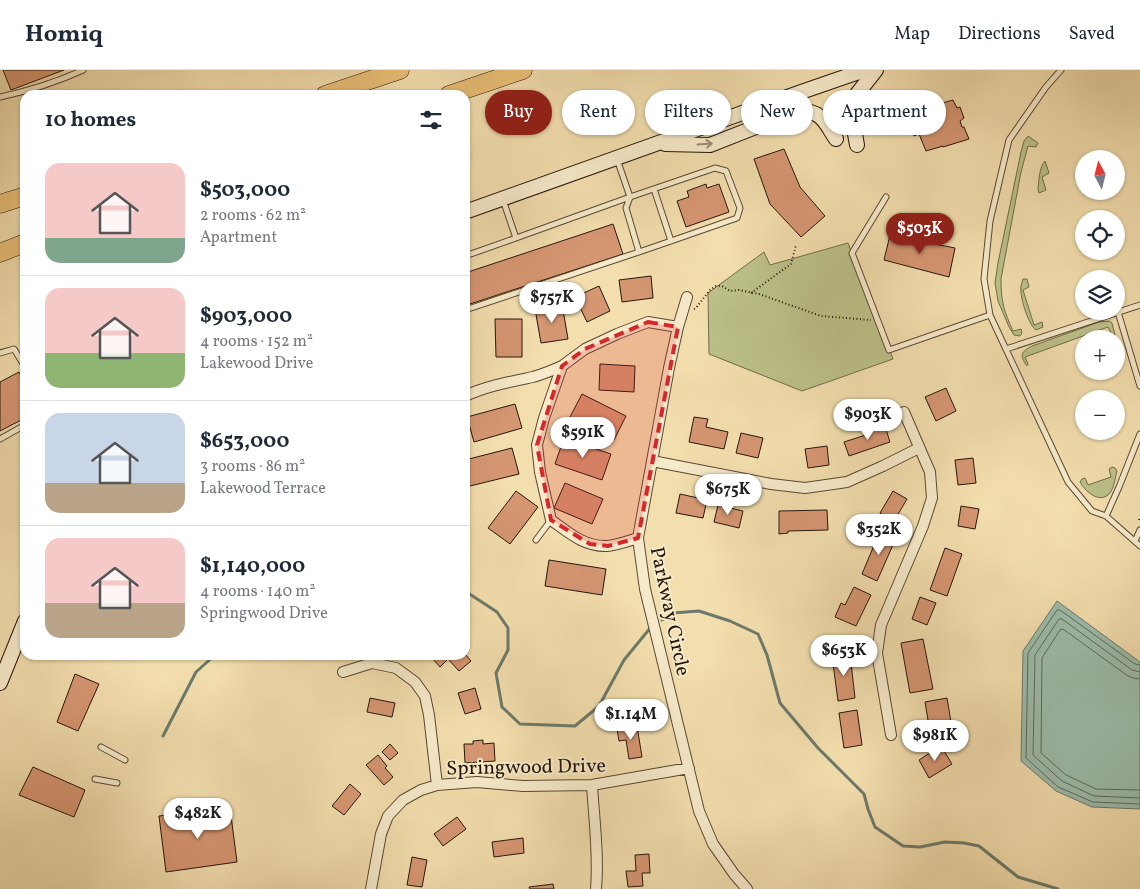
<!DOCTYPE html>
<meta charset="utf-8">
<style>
body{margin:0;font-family:Vollkorn,serif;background:#f6f6f7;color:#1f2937;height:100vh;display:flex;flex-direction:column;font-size:19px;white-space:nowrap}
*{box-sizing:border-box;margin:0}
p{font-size:16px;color:#747a83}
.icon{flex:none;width:28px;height:28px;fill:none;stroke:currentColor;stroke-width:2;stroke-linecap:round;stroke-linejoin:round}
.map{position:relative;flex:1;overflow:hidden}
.drawer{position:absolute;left:20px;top:20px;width:450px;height:570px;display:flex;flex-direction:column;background:#fff;border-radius:15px;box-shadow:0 1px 4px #0004}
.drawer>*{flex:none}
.banner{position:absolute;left:485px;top:20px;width:475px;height:45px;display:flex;gap:10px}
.needle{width:32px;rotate:353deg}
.buttons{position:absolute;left:1075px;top:80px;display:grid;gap:10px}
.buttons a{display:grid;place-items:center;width:50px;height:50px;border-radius:50%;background:#fff;box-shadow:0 1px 4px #0004;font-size:25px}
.price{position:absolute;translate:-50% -42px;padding:0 11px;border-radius:18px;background:#fff;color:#222;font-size:16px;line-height:32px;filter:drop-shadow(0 1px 2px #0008)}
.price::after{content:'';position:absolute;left:50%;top:30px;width:15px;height:11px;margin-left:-8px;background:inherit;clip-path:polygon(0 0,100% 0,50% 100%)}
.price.selected{background:#8f2418;color:#fff}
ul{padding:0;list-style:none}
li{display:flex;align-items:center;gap:15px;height:125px;padding:0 25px}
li+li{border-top:1px solid #e0e1e3}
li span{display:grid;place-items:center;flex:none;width:140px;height:100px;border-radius:15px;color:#555}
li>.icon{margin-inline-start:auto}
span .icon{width:60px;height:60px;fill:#fffc;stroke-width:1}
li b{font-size:21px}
h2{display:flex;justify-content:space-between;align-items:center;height:60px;padding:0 25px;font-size:21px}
.pill{padding:0 18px;border-radius:22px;background:#fff;box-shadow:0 1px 4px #0004;font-size:18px;line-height:45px}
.pill.selected{background:#8f2418;color:#fff}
header{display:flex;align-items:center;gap:30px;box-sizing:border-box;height:70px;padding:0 25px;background:#fff;border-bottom:1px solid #e0e1e3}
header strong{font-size:24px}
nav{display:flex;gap:28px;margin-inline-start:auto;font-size:18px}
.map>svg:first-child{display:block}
.green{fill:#bcc189;stroke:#716c4a}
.water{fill:#9bbcab;stroke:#6c7a6b}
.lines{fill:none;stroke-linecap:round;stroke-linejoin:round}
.shore{stroke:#60695b;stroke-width:1}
.stream{stroke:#6c7a6b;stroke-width:3}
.building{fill:#d59672;stroke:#26160b}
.lane-casing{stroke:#594834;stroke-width:7}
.street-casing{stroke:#594834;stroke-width:12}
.secondary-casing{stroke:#26160b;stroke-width:16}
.highway-casing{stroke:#26160b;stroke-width:19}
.path{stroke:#26160b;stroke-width:2;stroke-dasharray:1 2.5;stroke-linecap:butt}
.lane{stroke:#f7eaca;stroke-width:5}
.street{stroke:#f7eaca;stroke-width:10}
.secondary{stroke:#f7eaca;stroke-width:14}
.highway{stroke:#eabf77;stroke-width:18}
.oneway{stroke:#998b74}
.marked{fill:#d62828;fill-opacity:0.2;stroke:#d62828;stroke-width:4;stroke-dasharray:10 6;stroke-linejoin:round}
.labels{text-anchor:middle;stroke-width:4;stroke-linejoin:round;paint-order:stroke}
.street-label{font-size:20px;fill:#26160b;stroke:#f7eaca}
</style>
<header>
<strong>Homiq</strong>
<nav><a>Map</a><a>Directions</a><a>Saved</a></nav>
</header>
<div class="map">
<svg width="1140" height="819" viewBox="0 0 1140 819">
<rect width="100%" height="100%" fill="#f3deae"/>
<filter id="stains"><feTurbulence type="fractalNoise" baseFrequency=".004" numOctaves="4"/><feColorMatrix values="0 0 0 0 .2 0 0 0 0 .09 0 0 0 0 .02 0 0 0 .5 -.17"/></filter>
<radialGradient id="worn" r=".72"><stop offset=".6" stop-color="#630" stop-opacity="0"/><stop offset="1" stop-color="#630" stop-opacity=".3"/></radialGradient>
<path class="green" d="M1028,66L1038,73L1036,77L1028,76L1021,102L1001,209C1001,232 1004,241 1013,261L1021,259L1022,262L1021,265L1019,266L1014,265L1009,257L998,231L995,213L998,193L1021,82L1024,71Z
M1045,91L1049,103L1042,107L1046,120L1039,123L1038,120C1039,110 1039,98 1045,91Z
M848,173L893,289L802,321L709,284L708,223L764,182L770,195Z
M1023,209H1027L1029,217L1023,220L1034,255L1042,252L1043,257L1036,260C1029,255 1021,231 1021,221C1020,217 1022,213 1023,209Z
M1109,251L1112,253L1115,265H1112L1108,257L1025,287L1028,294L1027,296C1019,285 1021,282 1032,276L1099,252Z
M1112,397L1115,398L1117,401C1115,408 1114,419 1109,424C1099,434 1085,421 1080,412L1082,409L1085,408L1088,415L1111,407L1109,399Z"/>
<path class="water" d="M1057,531L1140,592V739L1092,737L1056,721L1021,691L1023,581Z"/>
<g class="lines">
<path class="shore" d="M1140,595L1135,594L1060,540H1057L1028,583L1026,688L1058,717L1093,732L1140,734
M1140,602L1132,600L1062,549H1059L1035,585L1033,685L1062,711L1094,726L1140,728
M1140,609L1133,608L1128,606L1063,559L1060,560L1042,588L1041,683L1066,705L1096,719L1140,720"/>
<path class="stream" d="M465,521L497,542L508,558V580L496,603L502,637L520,654L575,656L599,636L624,590L651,557
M662,550L673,543L699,541L730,551L758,564L767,585L780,633L818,678L864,724L868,739L875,757L903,776L920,777L945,772L964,773L979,776L1018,807L1058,819
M163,666L196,602L215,585"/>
</g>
<path class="building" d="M3,0H64L11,20Z
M953,30L957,38L960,37L964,48L960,51L962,57H964L969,69L943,77V76L926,81L919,64L914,66L910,55L915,53L914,49L912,48L915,41L920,43L919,40L937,34L938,37L940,36L939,34Z
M784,79L800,117L825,146L801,167L770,134L754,89Z
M706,114L707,118L719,114L729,142L686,157L677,131L689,127L687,121Z
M613,154L623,184L467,235L465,229V203Z
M890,165L955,178L949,207L884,190Z
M651,206L653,228L622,232L619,210Z
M599,216L610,241L587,252L575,227Z
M562,234L568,269L541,273L535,239Z
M495,249H522V287H496Z
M600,294L635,296L634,322L599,320Z
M19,302L25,314V348L0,361V312Z
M946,318L956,341L936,351L925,327Z
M582,324L626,346L614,370L570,347Z
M515,334L522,358L474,372L467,347Z
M694,347L708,349L706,357L728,362L724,379L689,372Z
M884,353L890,372L849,386L844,372L872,363L871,357Z
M741,363L763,368L758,388L736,383Z
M564,368L611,384L602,410L555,394Z
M827,376L829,395L808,398L805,379Z
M512,378L519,404L466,417L465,390Z
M973,388L976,413L958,415L955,390Z
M565,413L603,429L592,454L554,438Z
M516,421L538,437L510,474L488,458Z
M893,421L907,429L894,451L880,443Z
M680,424L707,430L703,448L676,443Z
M718,435L743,441L739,458L714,452Z
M961,436L979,439L975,459L958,456Z
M827,440L828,460L788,461V463L779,464V441Z
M880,461L896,468L877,511L862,504Z
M945,478L962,484L947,526L930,520Z
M549,490L606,499L602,525L545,516Z
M854,517L871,525L856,556L835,547L841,533L845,535Z
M920,527L936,533L927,555L912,549Z
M923,569L933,619L910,623L901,573Z
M465,584L471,591L459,601L448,589L440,597L432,588L436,585Z
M850,584L855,628L838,631L832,586Z
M75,604L99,614L78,661L57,652Z
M475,618L481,639L465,644L458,623Z
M370,628L395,633L392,647L367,642Z
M947,628L951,652L929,656L925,632Z
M857,640L862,675L844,678L839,643Z
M637,656L642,687L629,689L626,670L619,671L617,659Z
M483,670V674L494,673L495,691L465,693L464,674H473V671Z
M390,674L398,683L390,690L382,682Z
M941,676L952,694L929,708L919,690Z
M378,685L387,696L385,698L393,707L384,715L366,695Z
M33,697L85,720L74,747L19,725Z
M350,714L361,724L344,745L332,736Z
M230,738L237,792L166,802L159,746Z
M457,747L466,759L443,776L434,764Z
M523,768L524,783L494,787L492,772Z
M649,784L650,803H642L643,816L628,817L626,801H636L635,785Z
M412,787L427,790L422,817L407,815Z
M553,814L554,819H530L529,817Z"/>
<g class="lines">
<defs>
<path id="lane" d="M1061,0L1046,17L1009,70L990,151L984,209L990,245L1068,412L1092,441L1106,446L1140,476
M0,27C28,21 57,12 83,0
M654,119L671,171L737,148L740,138L726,101L715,98L630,127L626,138L639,182L671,171
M886,127L852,183L889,280L990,245
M516,168L630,127L617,89
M465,186L516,168L503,130
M465,240L639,182
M1118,242L1140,316
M1006,279L1140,235
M0,283L14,279L25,297
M0,369L25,355
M1106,446L1119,417L1140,364
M536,470L551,450
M1135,471L1140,460
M101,677L125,690
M95,709L117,713"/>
<path id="street" d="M687,227L678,257L669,298L638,468L645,519L699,741L713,774L734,804L747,819
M465,326C487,316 509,312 533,307C543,304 553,300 562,296
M652,391L771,414L805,418L847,412L883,396L919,378
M638,468C628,471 617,475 607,476C584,477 568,462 551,450L540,402L537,375L544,348L562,296L585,279L617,264L648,252L678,257
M343,602L372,593L396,598L415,612L425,626L429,645L437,715
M891,665L877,583L881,555L923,456L932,428L930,402L904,342
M592,715C594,749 599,785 596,819
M371,819L381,764L388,746L403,730L421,720L437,715L477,712L523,716L592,715L689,698"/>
<path id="secondary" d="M665,74L710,75L799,40C823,42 824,51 836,69
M857,75L851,42L857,24L876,0
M465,142L804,21L865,0
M0,613L25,551"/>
<path id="highway" d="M325,25L400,0
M449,25L523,0
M0,134L25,126
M0,183L25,173"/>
</defs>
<use href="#lane" class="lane-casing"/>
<use href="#street" class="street-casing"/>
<use href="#secondary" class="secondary-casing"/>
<use href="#highway" class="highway-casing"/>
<path class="path" d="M751,223L791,194L796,175
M694,239L696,238L710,220L716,216H722L730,221L739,220L759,224L821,246L871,250
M1139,450L1140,447"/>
<use href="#lane" class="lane"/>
<use href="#street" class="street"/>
<use href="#secondary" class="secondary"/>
<use href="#highway" class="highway"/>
</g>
<defs><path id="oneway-shaft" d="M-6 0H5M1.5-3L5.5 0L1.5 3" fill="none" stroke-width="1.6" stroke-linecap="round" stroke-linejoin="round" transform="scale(1.25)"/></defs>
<use class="oneway" href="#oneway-shaft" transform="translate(705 74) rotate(-4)"/>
<path class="marked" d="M648,252L678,257L638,468L608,476L590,474L551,450L537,375L562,296L585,279Z"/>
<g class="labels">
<g class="street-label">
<text transform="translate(671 541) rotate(78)" y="7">Parkway Circle</text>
<text transform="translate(526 696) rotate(-1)" y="7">Springwood Drive</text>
</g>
</g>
<rect width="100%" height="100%" filter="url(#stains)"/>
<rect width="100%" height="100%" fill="url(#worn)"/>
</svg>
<div class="buttons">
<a><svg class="needle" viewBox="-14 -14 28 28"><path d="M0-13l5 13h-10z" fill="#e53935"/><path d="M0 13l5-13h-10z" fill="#747a83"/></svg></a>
<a><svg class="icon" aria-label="locate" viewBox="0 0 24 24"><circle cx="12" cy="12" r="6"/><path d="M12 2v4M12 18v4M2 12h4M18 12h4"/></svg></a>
<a><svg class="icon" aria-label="layers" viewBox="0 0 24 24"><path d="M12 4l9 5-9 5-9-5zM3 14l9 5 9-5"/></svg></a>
<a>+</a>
<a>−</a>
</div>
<b class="price selected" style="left:920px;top:185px">$503K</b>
<b class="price" style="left:552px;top:254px">$757K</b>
<b class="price" style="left:868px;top:371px">$903K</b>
<b class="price" style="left:583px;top:389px">$591K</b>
<b class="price" style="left:728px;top:446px">$675K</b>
<b class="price" style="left:879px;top:486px">$352K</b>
<b class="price" style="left:844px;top:607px">$653K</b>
<b class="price" style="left:631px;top:671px">$1.14M</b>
<b class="price" style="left:935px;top:692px">$981K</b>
<b class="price" style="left:198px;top:770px">$482K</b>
<div class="banner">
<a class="pill selected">Buy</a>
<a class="pill">Rent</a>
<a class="pill">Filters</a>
<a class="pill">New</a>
<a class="pill">Apartment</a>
</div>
<section class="drawer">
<h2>10 homes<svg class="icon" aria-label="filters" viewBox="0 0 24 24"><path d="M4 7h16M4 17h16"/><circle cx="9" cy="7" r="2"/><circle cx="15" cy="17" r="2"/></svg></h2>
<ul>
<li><span style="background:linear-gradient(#f6c9c9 75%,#7fa58c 0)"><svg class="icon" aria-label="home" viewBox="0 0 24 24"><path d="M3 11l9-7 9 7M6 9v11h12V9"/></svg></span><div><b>$503,000</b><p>2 rooms · 62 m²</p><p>Apartment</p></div></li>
<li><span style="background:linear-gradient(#f6c9c9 65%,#8fb573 0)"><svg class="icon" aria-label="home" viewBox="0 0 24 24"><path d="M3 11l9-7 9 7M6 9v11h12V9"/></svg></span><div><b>$903,000</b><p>4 rooms · 152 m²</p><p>Lakewood Drive</p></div></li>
<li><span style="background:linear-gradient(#c9d6e8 70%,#b9a48a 0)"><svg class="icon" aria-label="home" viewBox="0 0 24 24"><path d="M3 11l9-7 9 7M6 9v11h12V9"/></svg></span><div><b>$653,000</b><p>3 rooms · 86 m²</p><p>Lakewood Terrace</p></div></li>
<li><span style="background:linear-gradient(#f6c9c9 65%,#b9a48a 0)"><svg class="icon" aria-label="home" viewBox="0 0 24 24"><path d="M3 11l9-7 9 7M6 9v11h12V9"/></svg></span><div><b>$1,140,000</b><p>4 rooms · 140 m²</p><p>Springwood Drive</p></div></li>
</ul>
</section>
</div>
